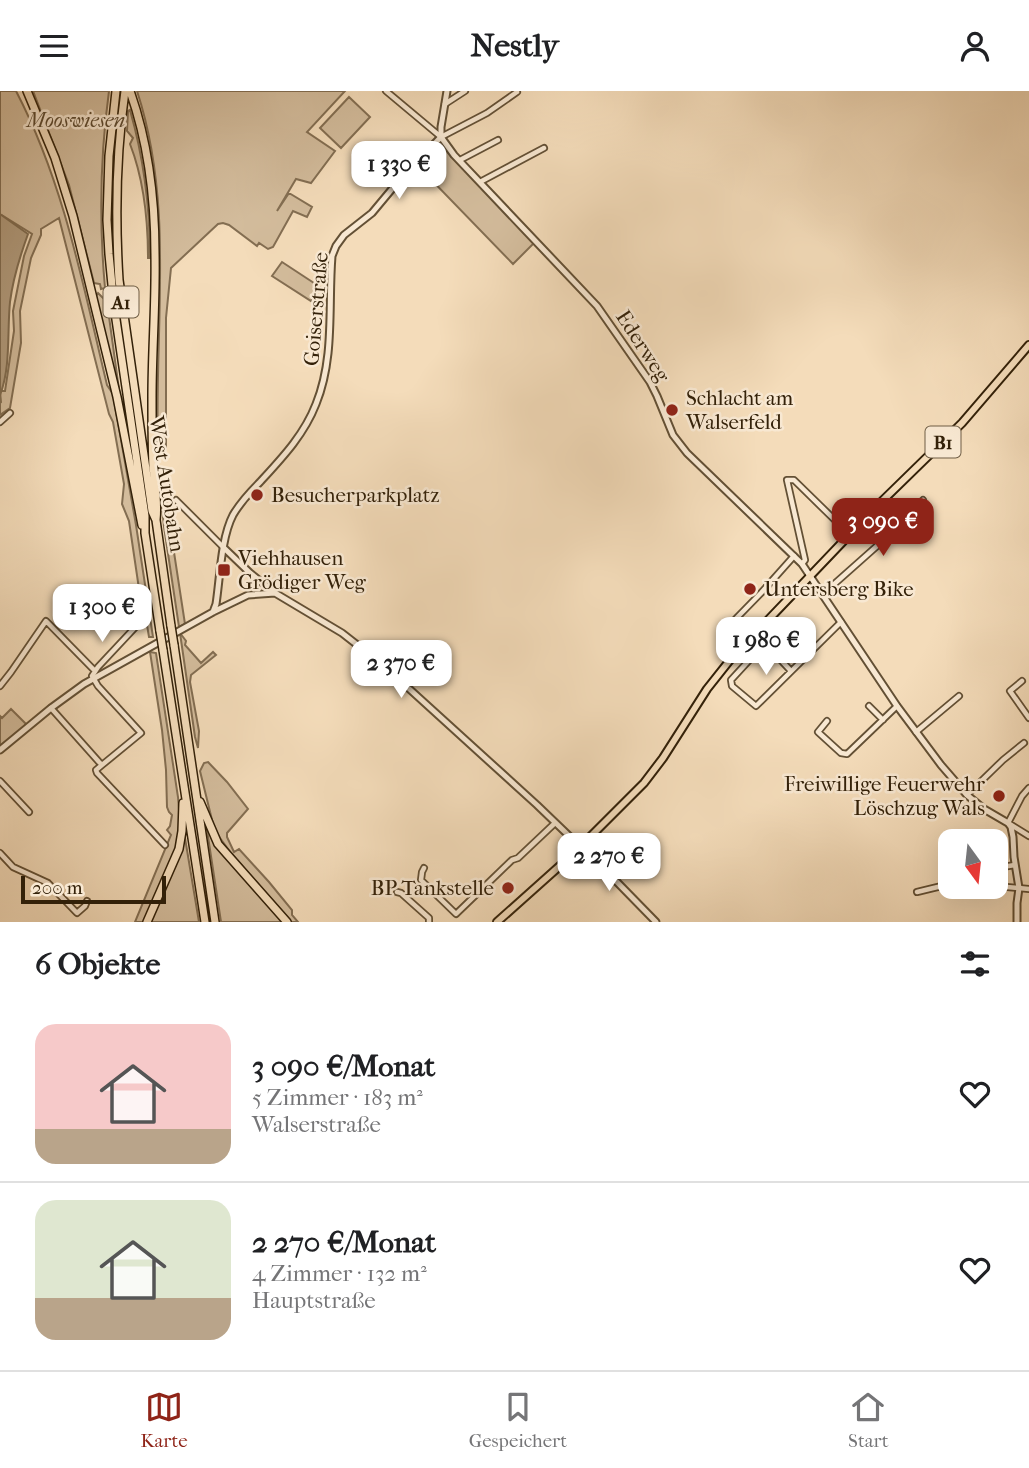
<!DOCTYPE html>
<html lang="de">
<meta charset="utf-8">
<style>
body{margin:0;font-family:"IM FELL French Canon",serif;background:#f6f6f6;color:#202124;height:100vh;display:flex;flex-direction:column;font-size:26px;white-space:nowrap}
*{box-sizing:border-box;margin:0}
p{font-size:23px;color:#757577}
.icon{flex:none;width:38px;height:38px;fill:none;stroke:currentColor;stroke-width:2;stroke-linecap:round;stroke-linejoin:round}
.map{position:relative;height:831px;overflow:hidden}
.details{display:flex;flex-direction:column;background:#fff;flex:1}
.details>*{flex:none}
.needle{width:46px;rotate:165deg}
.tools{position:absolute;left:938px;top:738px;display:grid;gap:14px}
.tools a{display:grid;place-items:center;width:70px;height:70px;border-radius:14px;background:#fff;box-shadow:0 7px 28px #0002;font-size:35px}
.scale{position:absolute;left:21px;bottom:18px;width:145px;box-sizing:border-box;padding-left:7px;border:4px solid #332109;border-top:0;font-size:19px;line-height:24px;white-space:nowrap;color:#332109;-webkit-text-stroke:5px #f8e8d2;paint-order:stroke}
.price{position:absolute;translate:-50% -60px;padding:0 16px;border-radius:14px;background:#fff;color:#222;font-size:23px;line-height:46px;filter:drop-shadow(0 2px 4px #0008)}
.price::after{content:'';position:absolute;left:50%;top:42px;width:21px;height:16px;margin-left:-10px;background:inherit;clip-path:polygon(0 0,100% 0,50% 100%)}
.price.active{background:#8f2418;color:#fff}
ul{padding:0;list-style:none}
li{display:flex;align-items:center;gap:21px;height:175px;padding:0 35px}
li+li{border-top:2px solid #e0e0e0}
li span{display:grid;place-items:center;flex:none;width:196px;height:140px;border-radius:21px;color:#555}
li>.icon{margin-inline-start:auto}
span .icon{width:84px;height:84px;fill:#fffc;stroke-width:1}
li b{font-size:30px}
h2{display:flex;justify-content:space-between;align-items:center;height:84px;padding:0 35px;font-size:30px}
header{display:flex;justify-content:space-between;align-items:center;height:91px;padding:0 35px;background:#fff;font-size:32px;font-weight:700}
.tabs{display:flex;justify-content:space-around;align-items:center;height:98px;border-top:2px solid #e0e0e0;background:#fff;font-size:19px;color:#757577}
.tabs a{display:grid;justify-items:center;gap:4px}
.tabs .active{color:#8f2418}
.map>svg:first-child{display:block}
.green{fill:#d3bc9c;stroke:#836e52;stroke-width:2}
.water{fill:#b29c7e;stroke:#7f6b4f;stroke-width:2}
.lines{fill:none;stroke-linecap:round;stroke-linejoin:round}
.minor-casing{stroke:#635035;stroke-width:8}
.tertiary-casing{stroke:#635035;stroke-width:9}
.primary-casing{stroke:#332109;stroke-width:10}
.motorway-casing{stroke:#332109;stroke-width:10}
.minor{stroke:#f8e8d2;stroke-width:4.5}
.tertiary{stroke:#f8e8d2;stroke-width:5}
.primary{stroke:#f4dcba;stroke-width:6}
.motorway{stroke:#f4dcba;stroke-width:7}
.motorway-bridge-casing{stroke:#332109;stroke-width:10;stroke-linecap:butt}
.motorway-bridge{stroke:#f4dcba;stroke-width:7}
.poi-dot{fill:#8f2418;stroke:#f8e8d2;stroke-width:2.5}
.labels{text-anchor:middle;stroke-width:5;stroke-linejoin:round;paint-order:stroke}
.shield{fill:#f8e8d2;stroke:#6e5d45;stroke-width:2}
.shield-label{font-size:19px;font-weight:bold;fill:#332109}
.park-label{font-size:21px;font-style:italic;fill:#5b482e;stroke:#f8e8d2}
.street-label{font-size:21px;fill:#332109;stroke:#f8e8d2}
.poi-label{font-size:21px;fill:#332109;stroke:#f8e8d2;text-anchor:start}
</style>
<header><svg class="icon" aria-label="menu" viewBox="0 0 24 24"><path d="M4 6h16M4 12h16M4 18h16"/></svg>Nestly<svg class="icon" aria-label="person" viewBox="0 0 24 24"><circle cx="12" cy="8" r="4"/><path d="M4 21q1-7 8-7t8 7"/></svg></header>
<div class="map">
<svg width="1029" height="831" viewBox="0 0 1029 831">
<rect width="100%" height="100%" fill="#f4dcba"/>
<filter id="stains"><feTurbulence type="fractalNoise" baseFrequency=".00286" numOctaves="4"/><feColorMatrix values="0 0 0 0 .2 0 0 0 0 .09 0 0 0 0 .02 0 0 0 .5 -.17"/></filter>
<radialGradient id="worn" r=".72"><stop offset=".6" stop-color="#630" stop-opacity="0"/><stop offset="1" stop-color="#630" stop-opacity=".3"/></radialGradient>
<path class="green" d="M0,0H16C64,92 83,194 107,294L113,303L136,434L153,546H149L147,534L143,525L129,430L122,413L124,393L113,331L109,323L59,127L41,138V144L31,167L20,220L21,252L10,317L0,324V312L1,311L0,300H5L14,240L13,220L24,165L32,143L0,123Z
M33,0H109C100,66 99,131 105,197L101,198L100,193L94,192L69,94Z
M137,0H345L307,41L335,60L311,92L296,88L277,120L289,102L312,116L307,126L293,120L273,156L268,158L259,152L257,155L229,134L223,132L218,133L171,177L166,227V358L158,356C154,237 175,116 137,0Z
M349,6L370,26L341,57L320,37Z
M130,19C144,68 150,117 150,167H148C148,129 144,89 130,53L133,47L127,40L128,20Z
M435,54H441L534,152L513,173L417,74Z
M282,171L320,196L311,210L272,185Z
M98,202L107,211L120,306L96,205Z
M160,396H164L185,533L179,536L164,436Z
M180,542L186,550L185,554L201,572L213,561L216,564L191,584L190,591L199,640L198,657L195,646Z
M150,561L156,562L178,706C179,717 180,727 179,738C177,767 156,804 144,831H135L171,744L167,739L170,735L172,724L169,721L167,716L166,679L162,639Z
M11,618L27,634L0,655V625L2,627Z
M208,671L227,691L248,718L227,742V746L234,761L239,758L269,791L292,819V824L298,831H289L288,827L231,762L220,747L214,737L200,680L204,672Z
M207,739L209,740L283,831H221Z
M184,741L199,831H150Z"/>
<path class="water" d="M0,123L28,143C20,165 13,187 10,211C7,240 11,277 0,304Z"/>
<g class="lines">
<defs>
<path id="minor" d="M386,0L441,46L487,22L517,1
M445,13L465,0
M460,69L498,49
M480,91L544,57
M0,331L10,322
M176,409L223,456
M802,473L805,469L787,389H794L844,438
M823,503L877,455L923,409
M721,543L761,502L794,465
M791,580L765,552L731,589L732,595L756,615L841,531
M1022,590L1010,600L1029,627
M0,595L11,581L46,530L95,580
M869,615L883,629
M51,617L99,671L102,674L96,679L97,682L165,754
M827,630L818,641L841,662L847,663L897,615
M916,641L959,605
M102,674L141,642L98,595L92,585L98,576L142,529
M0,690L29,721
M1029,697L1022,705L1008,732L1029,745
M967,704L1003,669L1024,652
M0,762L13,776L48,792L77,822L85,815L87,810
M424,777L422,781L421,789L456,823L512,769L518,767L555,732
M996,777L1015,774
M996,784L997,795
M996,795L1029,798
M397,801L401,802L429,827V831
M917,801L950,793"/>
<path id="tertiary" d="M441,46L454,64L597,215L650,291L657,305L673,344L687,362L802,473L897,615L941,674L967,704L984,718L1008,732L1011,736L1013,746L1014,766L1019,797L1017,812V831
M224,457L250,482L275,502
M213,521L216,513C220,487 221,447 233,424C240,412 250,401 260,391C282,367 304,344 316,313C335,266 328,215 332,165L336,155L344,144L372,122L402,86L441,46V36L447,0
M0,659L51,617L84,593L213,521L248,504L275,502L342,542L383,574L537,714L615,789L656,831"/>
<path id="primary" d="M497,831L572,764L644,692L663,667L707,598L730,569L875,417L962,332L1029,254"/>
<path id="motorway" d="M27,0L55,67L73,125L117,306L142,434
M116,0L109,65L107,129L109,163L114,215L145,425V442L160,540
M125,0C116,63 115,125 119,189L152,420L156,429L171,535
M130,0C148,51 155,108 155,163C156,211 152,259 152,306C152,329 152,353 153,376C155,393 158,411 156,429
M174,554L215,831
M163,559L205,831
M200,711L218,753L287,831
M147,831L179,758L182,740L183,712"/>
</defs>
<use href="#minor" class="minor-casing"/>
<use href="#tertiary" class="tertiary-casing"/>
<use href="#primary" class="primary-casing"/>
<use href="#motorway" class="motorway-casing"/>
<use href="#minor" class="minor"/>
<use href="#tertiary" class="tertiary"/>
<use href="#primary" class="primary"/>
<use href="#motorway" class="motorway"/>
<defs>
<path id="motorway-bridge" d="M171,535L174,554
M160,540L163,559"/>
</defs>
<use href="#motorway-bridge" class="motorway-bridge-casing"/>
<use href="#motorway-bridge" class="motorway-bridge"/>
</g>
<g class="poi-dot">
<circle cx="672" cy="319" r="7"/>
<circle cx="257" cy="404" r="7"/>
<rect x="217" y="472" width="14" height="14" rx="3.5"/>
<circle cx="750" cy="498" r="7"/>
<circle cx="999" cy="705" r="7"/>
<circle cx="508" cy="797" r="7"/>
</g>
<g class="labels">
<g class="shield">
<rect x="103.5" y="195.5" width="35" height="31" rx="5"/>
<rect x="925.5" y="335.5" width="35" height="31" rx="5"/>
</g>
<g class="shield-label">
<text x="121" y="218">A1</text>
<text x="943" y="358">B1</text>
</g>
<g class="park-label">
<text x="76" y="36">Mooswiesen</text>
</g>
<g class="street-label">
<text transform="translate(316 218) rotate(-85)" y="7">Goiserstraße</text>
<text transform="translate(643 255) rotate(57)" y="7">Ederweg</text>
<text transform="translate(167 393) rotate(81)" y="7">West Autobahn</text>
</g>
<g class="poi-label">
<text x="686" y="314">Schlacht am<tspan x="686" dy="24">Walserfeld</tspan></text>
<text x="271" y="411">Besucherparkplatz</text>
<text x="238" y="474">Viehhausen<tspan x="238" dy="24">Grödiger Weg</tspan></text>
<text x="764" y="505">Untersberg Bike</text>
<text x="985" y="700" text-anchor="end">Freiwillige Feuerwehr<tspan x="985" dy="24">Löschzug Wals</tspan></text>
<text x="494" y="804" text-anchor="end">BP Tankstelle</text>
</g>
</g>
<rect width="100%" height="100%" filter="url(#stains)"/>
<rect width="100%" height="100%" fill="url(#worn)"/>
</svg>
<div class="tools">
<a><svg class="needle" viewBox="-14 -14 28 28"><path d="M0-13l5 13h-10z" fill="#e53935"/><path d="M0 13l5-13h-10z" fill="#757577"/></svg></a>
</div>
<div class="scale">200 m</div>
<b class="price" style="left:399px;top:110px">1 330 €</b>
<b class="price active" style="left:883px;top:467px">3 090 €</b>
<b class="price" style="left:102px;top:553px">1 300 €</b>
<b class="price" style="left:766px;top:586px">1 980 €</b>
<b class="price" style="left:401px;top:609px">2 370 €</b>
<b class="price" style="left:609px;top:802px">2 270 €</b>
</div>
<section class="details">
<h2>6 Objekte<svg class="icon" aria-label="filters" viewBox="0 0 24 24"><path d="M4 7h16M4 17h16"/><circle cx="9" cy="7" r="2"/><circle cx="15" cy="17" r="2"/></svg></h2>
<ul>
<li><span style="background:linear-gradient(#f6c9c9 75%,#b9a48a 0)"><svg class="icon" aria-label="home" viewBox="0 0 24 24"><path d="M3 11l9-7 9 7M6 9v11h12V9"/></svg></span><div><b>3 090 €/Monat</b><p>5 Zimmer · 183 m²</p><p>Walserstraße</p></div><svg class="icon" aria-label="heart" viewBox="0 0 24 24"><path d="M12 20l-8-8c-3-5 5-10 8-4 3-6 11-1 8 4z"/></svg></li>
<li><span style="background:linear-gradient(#dfe7d0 70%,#b9a48a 0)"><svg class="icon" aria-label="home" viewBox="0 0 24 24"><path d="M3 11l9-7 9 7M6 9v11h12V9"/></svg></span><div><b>2 270 €/Monat</b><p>4 Zimmer · 132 m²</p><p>Hauptstraße</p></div><svg class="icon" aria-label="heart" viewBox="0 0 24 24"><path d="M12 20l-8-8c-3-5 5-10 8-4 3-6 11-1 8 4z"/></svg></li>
</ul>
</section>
<nav class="tabs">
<a class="active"><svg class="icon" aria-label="map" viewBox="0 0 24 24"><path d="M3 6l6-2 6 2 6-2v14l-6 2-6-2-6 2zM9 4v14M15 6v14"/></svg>Karte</a>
<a><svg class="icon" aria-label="saved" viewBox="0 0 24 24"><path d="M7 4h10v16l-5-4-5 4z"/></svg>Gespeichert</a>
<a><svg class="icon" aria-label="home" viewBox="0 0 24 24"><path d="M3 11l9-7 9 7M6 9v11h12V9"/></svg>Start</a>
</nav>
